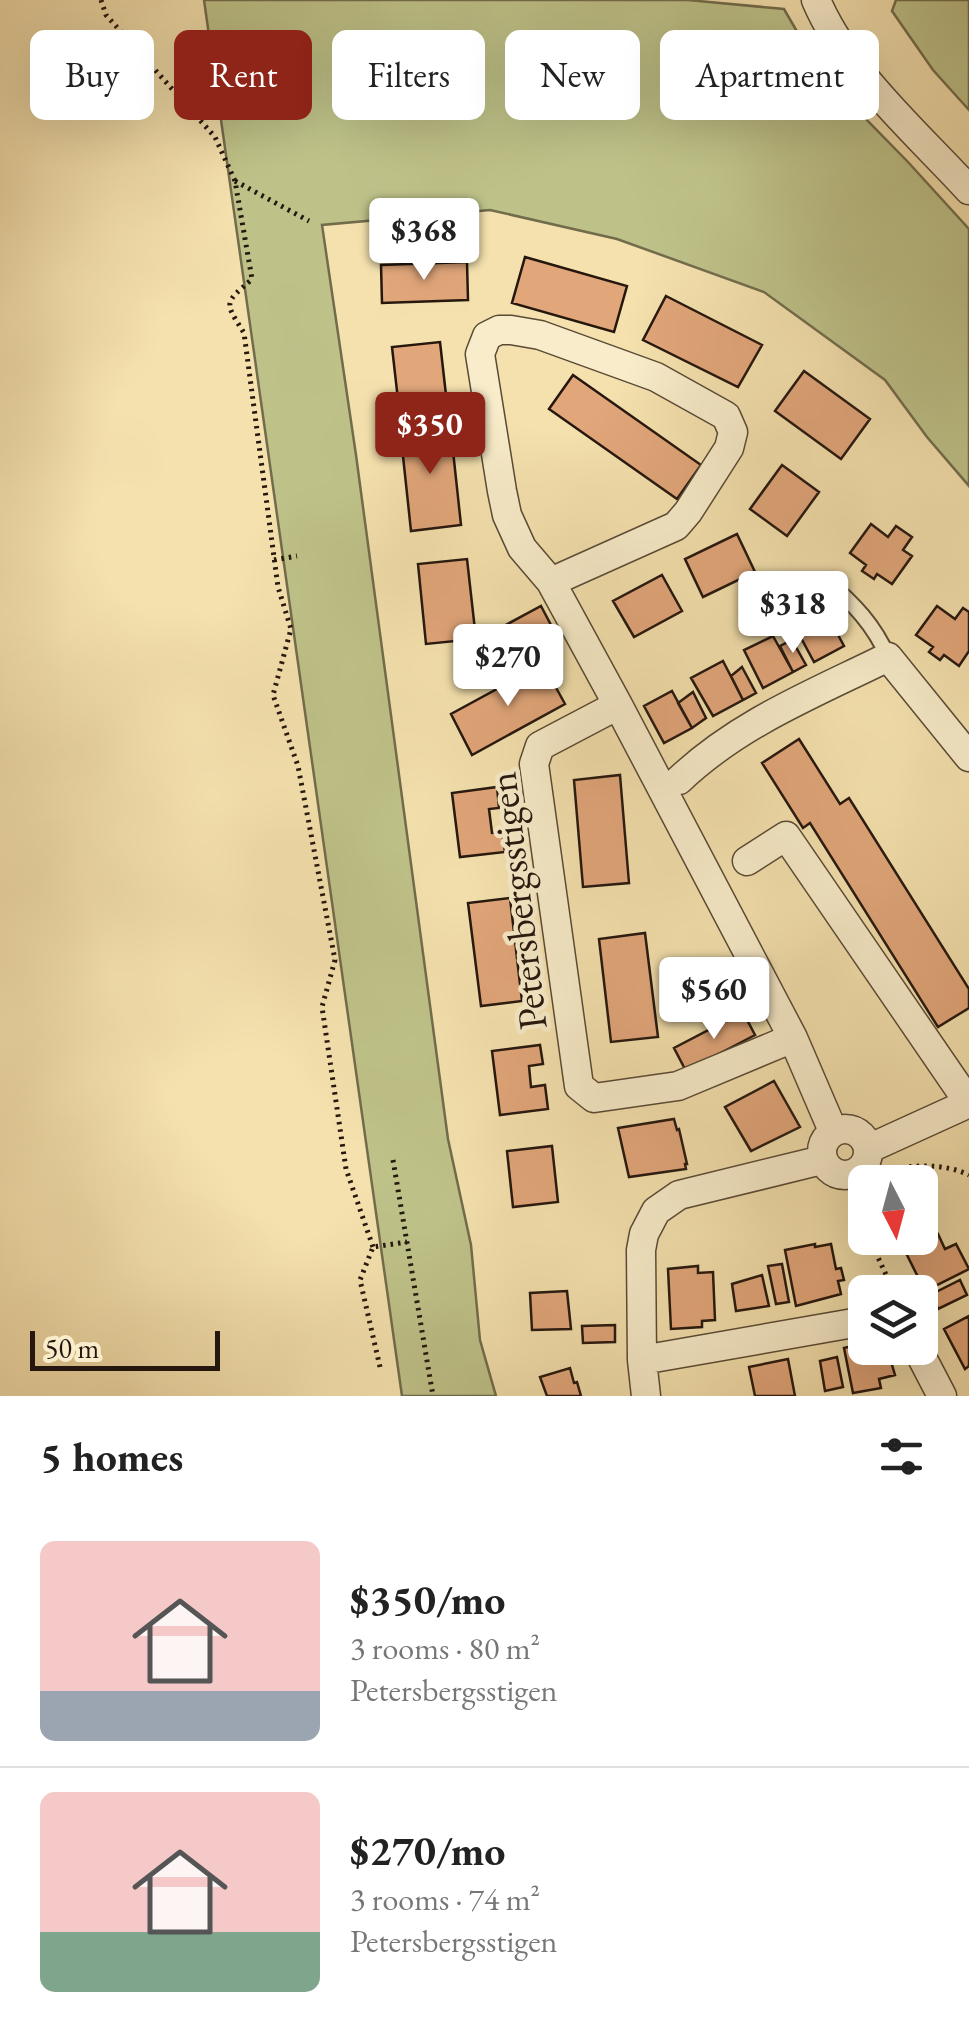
<!DOCTYPE html>
<meta charset="utf-8">
<style>
body{margin:0;font-family:"EB Garamond",serif;background:#f2f2f2;color:#222;height:100vh;display:flex;flex-direction:column;font-size:38px;white-space:nowrap}
*{box-sizing:border-box;margin:0}
p{font-size:32px;color:#767676}
.icon{flex:none;width:55px;height:55px;fill:none;stroke:currentColor;stroke-width:2;stroke-linecap:round;stroke-linejoin:round}
.map{position:relative;height:1396px;overflow:hidden}
.panel{display:flex;flex-direction:column;background:#fff;flex:1}
.panel>*{flex:none}
.hud{position:absolute;left:30px;top:30px;width:910px;height:90px;display:flex;gap:20px}
.needle{width:65px;rotate:174deg}
.tools{position:absolute;left:848px;top:1165px;display:grid;gap:20px}
.tools a{display:grid;place-items:center;width:90px;height:90px;border-radius:15px;background:#fff;box-shadow:0 10px 40px #0002;font-size:50px}
.scale{position:absolute;left:30px;bottom:25px;width:190px;box-sizing:border-box;padding-left:10px;border:5px solid #25170e;border-top:0;font-size:28px;line-height:35px;white-space:nowrap;color:#25170e;-webkit-text-stroke:8px #f8ecca;paint-order:stroke}
.price{position:absolute;translate:-50% -85px;padding:0 22px;border-radius:10px;background:#fff;color:#222;font-size:32px;line-height:65px;filter:drop-shadow(0 2px 5px #0008)}
.price::after{content:'';position:absolute;left:50%;top:60px;width:30px;height:22px;margin-left:-15px;background:inherit;clip-path:polygon(0 0,100% 0,50% 100%)}
.price.active{background:#8f2418;color:#fff}
ul{padding:0;list-style:none}
li{display:flex;align-items:center;gap:30px;height:250px;padding:0 40px}
li+li{border-top:2px solid #e0e0e0}
li span{display:grid;place-items:center;flex:none;width:280px;height:200px;border-radius:15px;color:#555}
li>.icon{margin-inline-start:auto}
span .icon{width:120px;height:120px;fill:#fffc;stroke-width:1}
li b{font-size:42px}
h2{display:flex;justify-content:space-between;align-items:center;height:120px;padding:0 40px;font-size:42px}
.tag{padding:0 35px;border-radius:15px;background:#fff;box-shadow:0 10px 40px #0002;font-size:35px;line-height:90px}
.tag.active{background:#8f2418;color:#fff}
.map>svg:first-child{display:block}
.green{fill:#bec289;stroke:#726c4c;stroke-width:2.5}
.building{fill:#e1a67a;stroke:#25170e;stroke-width:2.5}
.lines{fill:none;stroke-linecap:round;stroke-linejoin:round}
.service-casing{stroke:#594a36;stroke-width:18}
.minor-casing{stroke:#594a36;stroke-width:31}
.path{stroke:#25170e;stroke-width:5;stroke-dasharray:2.5 5;stroke-linecap:butt}
.service{stroke:#f8ecca;stroke-width:14}
.minor{stroke:#f8ecca;stroke-width:28}
.labels{text-anchor:middle;stroke-width:9;stroke-linejoin:round;paint-order:stroke}
.street-label{font-size:40px;fill:#25170e;stroke:#f8ecca}
</style>
<div class="map">
<svg width="969" height="1396" viewBox="0 0 969 1396">
<rect width="100%" height="100%" fill="#f4e1ae"/>
<filter id="stains"><feTurbulence type="fractalNoise" baseFrequency=".002" numOctaves="4"/><feColorMatrix values="0 0 0 0 .2 0 0 0 0 .09 0 0 0 0 .02 0 0 0 .5 -.17"/></filter>
<radialGradient id="worn" r=".72"><stop offset=".6" stop-color="#630" stop-opacity="0"/><stop offset="1" stop-color="#630" stop-opacity=".3"/></radialGradient>
<path class="green" d="M204,0H688L784,9L821,73L908,162L969,229V486L927,437L885,380L764,292L617,239L490,210L322,225L356,455L448,1139L471,1245L480,1340L496,1396H402Z
M896,0H969V110L933,70L892,11Z"/>
<path class="building" d="M525,257L627,286L614,332L512,303Z
M467,262L468,300L382,303L381,265Z
M666,296L762,345L738,387L643,340Z
M440,342L446,395L398,400L392,347Z
M804,371L870,419L841,459L775,411Z
M573,375L701,465L677,499L549,409Z
M450,423L461,525L411,531L400,428Z
M782,465L819,492L787,536L750,509Z
M871,524L888,537L896,526L912,537L903,550L912,556L892,584L877,574L874,579L862,571L866,565L850,553Z
M737,534L755,572L703,597L685,559Z
M467,559L476,639L426,644L418,564Z
M662,575L682,611L634,637L613,601Z
M541,606L552,627L512,647L502,627Z
M937,606L955,619L963,608L969,612V651L959,666L944,655L940,660L929,652L933,647L916,635Z
M823,607L844,646L814,662L793,623Z
M773,636L793,672L763,688L744,650Z
M792,640L806,665L793,672L780,646Z
M723,661L743,700L713,716L691,678Z
M543,664L565,704L472,755L451,714Z
M742,667L756,693L743,700L731,676Z
M672,691L692,728L664,743L644,706Z
M693,692L706,718L692,728L678,703Z
M799,739L840,804L849,798L969,989V1008L938,1027L810,823L803,828L762,763Z
M620,775L629,883L583,887L574,780Z
M497,787L499,808L489,809L492,833L502,832L505,852L460,857L452,793Z
M510,898L522,1001L481,1006L468,903Z
M645,933L658,1037L611,1042L599,939Z
M743,1012L755,1035L686,1071L674,1048Z
M540,1045L543,1064L529,1066L531,1087L545,1085L548,1109L500,1115L492,1051Z
M774,1081L800,1127L751,1151L725,1107Z
M674,1119L677,1130L679,1129L687,1164H685L686,1169L629,1177L618,1128Z
M552,1146L558,1202L513,1207L507,1151Z
M938,1234L945,1249L956,1244L969,1269L925,1291L905,1251Z
M815,1244V1247L831,1244L836,1269L841,1268L844,1280L838,1281L841,1294L796,1306L785,1250Z
M782,1264L789,1302L776,1304L768,1266Z
M698,1266V1273L713,1272L715,1320L702,1321V1327L671,1329L668,1269Z
M762,1275L769,1306L736,1311L732,1284Z
M960,1280L967,1295L938,1309L932,1294Z
M567,1291L571,1329L532,1330L530,1293Z
M969,1316V1366L965,1369L944,1329Z
M615,1325V1342L583,1343L582,1326Z
M865,1343V1348H887L895,1375L879,1379L881,1388L853,1393L844,1348Z
M837,1357L843,1387L825,1391L820,1361Z
M788,1359L795,1396H755L749,1367Z
M570,1368L574,1383L577,1382L581,1396H547L540,1377Z"/>
<g class="lines">
<defs>
<path id="service" d="M828,582C854,604 874,625 888,657"/>
<path id="minor" d="M816,0C847,73 916,132 969,190
M551,582L676,526L688,512L729,448L733,432L726,416L656,377L540,335L511,330H499L487,336L480,354L502,491L507,515L522,548L551,582L618,705L793,1038L833,1131
M618,705L540,746L534,764L579,1086L594,1098L678,1086L793,1038
M679,780C739,723 815,693 888,657L969,757
M747,861L786,836L969,1103L868,1149
M822 1152a23 23 0 1 1 46 0a23 23 0 1 1-46 0Z
M917,1348L942,1396
M642,1360L865,1321
M646,1396L642,1360L641,1250L644,1234L656,1211L679,1195L822,1160"/>
</defs>
<use href="#service" class="service-casing"/>
<use href="#minor" class="minor-casing"/>
<path class="path" d="M101,0L106,15L215,137L235,181L252,279C224,304 224,301 244,333L278,587L291,629L273,695L298,766L335,960L322,1007L346,1169L373,1247
M235,181L309,221
M274,560L297,556
M393,1160L433,1396
M879,1182L883,1172C910,1164 944,1163 969,1175
M865,1217L862,1223L865,1228
M869,1238L894,1292
M380,1367L360,1280L373,1247L407,1242"/>
<use href="#service" class="service"/>
<use href="#minor" class="minor"/>
</g>
<g class="labels">
<g class="street-label">
<text transform="translate(517 901) rotate(-97)" y="14">Petersbergsstigen</text>
</g>
</g>
<rect width="100%" height="100%" filter="url(#stains)"/>
<rect width="100%" height="100%" fill="url(#worn)"/>
</svg>
<div class="tools">
<a><svg class="needle" viewBox="-14 -14 28 28"><path d="M0-13l5 13h-10z" fill="#e53935"/><path d="M0 13l5-13h-10z" fill="#767676"/></svg></a>
<a><svg class="icon" aria-label="layers" viewBox="0 0 24 24"><path d="M12 4l9 5-9 5-9-5zM3 14l9 5 9-5"/></svg></a>
</div>
<div class="scale">50 m</div>
<b class="price" style="left:424px;top:283px">$368</b>
<b class="price active" style="left:430px;top:477px">$350</b>
<b class="price" style="left:793px;top:656px">$318</b>
<b class="price" style="left:508px;top:709px">$270</b>
<b class="price" style="left:714px;top:1042px">$560</b>
<div class="hud">
<a class="tag">Buy</a>
<a class="tag active">Rent</a>
<a class="tag">Filters</a>
<a class="tag">New</a>
<a class="tag">Apartment</a>
</div>
</div>
<section class="panel">
<h2>5 homes<svg class="icon" aria-label="filters" viewBox="0 0 24 24"><path d="M4 7h16M4 17h16"/><circle cx="9" cy="7" r="2"/><circle cx="15" cy="17" r="2"/></svg></h2>
<ul>
<li><span style="background:linear-gradient(#f6c9c9 75%,#9aa5b1 0)"><svg class="icon" aria-label="home" viewBox="0 0 24 24"><path d="M3 11l9-7 9 7M6 9v11h12V9"/></svg></span><div><b>$350/mo</b><p>3 rooms · 80 m²</p><p>Petersbergsstigen</p></div></li>
<li><span style="background:linear-gradient(#f6c9c9 70%,#7fa58c 0)"><svg class="icon" aria-label="home" viewBox="0 0 24 24"><path d="M3 11l9-7 9 7M6 9v11h12V9"/></svg></span><div><b>$270/mo</b><p>3 rooms · 74 m²</p><p>Petersbergsstigen</p></div></li>
</ul>
</section>
